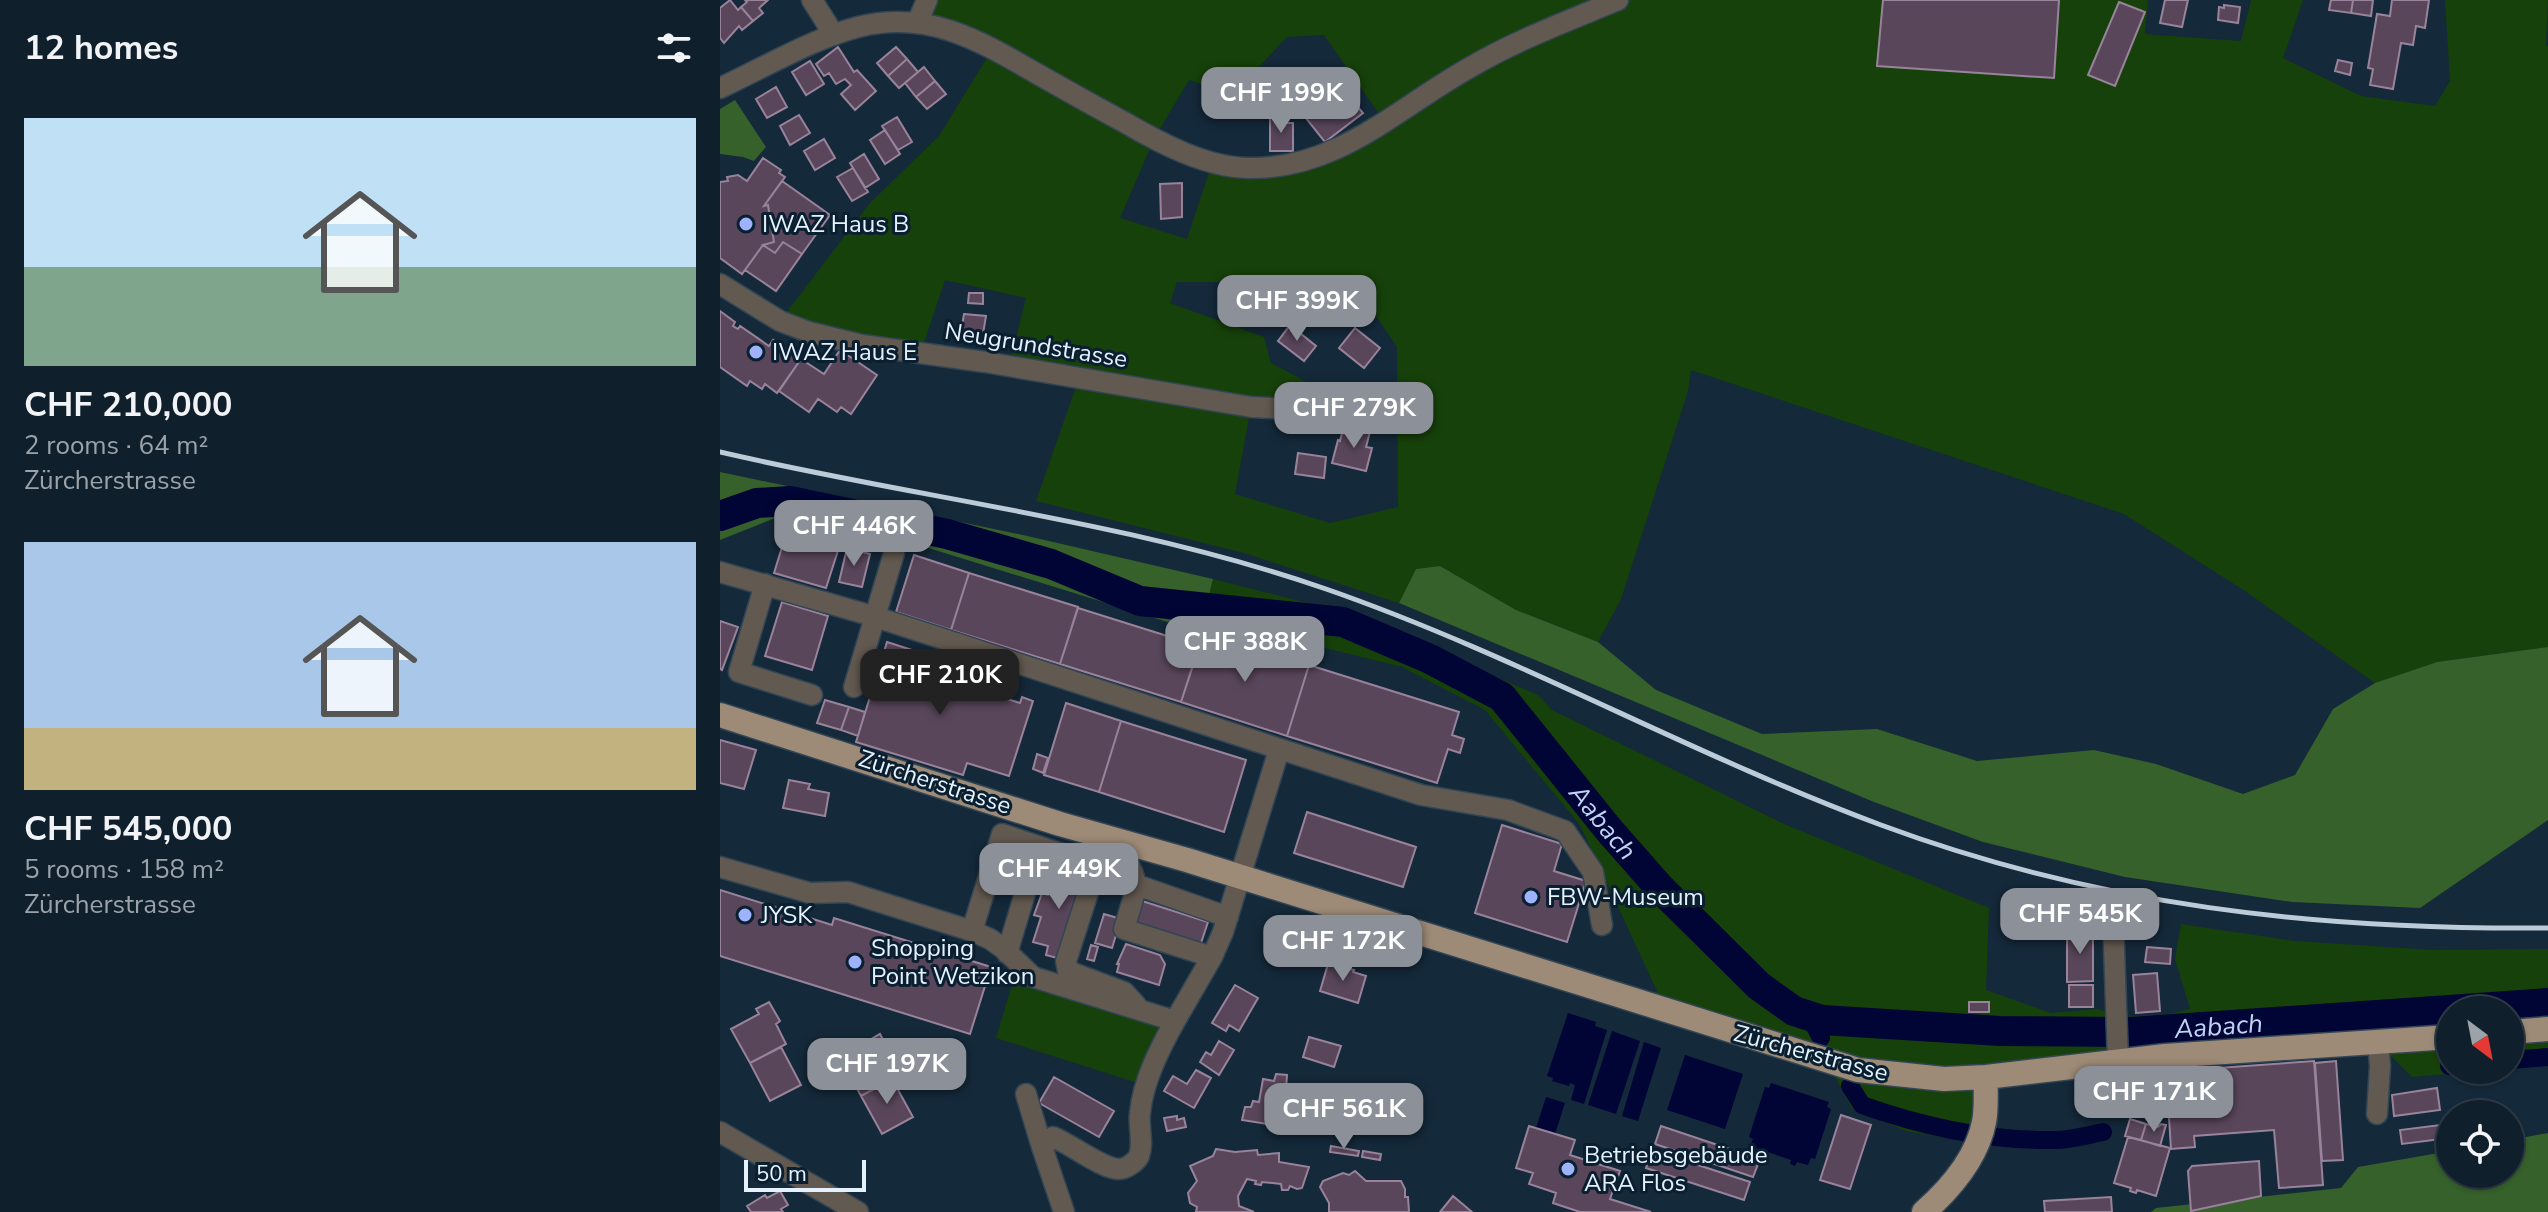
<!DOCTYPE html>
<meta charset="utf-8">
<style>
body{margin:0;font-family:"Nunito Sans",sans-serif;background:#1d2c38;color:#f1f3f6;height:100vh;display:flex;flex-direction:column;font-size:30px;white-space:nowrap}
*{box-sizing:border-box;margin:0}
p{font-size:26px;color:#9ba2a9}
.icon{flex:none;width:44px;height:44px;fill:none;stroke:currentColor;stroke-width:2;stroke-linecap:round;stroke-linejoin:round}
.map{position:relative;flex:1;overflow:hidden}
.details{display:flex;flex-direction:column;background:#0f1f2c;width:720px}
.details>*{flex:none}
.needle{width:52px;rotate:148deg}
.tools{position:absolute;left:1716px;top:996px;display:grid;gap:16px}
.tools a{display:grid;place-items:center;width:88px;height:88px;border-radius:50%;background:#0f1f2c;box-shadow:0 2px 6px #0004,0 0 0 2px #2f3d48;font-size:40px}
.scale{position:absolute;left:24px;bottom:20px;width:122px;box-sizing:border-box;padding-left:8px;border:4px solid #e5f2fe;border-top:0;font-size:22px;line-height:28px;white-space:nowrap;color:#e5f2fe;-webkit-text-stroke:6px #0a1f30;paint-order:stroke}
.price{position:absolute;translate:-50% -68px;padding:0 18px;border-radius:16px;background:#8c9099;color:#fff;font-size:26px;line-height:52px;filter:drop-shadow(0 2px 4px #0008)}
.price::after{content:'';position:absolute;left:50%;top:48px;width:24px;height:18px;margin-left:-12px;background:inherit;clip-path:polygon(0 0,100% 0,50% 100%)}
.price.active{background:#222;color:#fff}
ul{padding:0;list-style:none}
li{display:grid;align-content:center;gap:16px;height:424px;padding:0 24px}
li span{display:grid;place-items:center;height:248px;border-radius:0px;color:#555}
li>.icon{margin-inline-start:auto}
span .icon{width:144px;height:144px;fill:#fffc;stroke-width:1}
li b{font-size:34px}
h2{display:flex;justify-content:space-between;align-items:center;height:96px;padding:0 24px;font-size:34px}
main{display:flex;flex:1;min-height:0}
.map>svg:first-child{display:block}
.green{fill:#17410a;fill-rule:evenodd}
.forest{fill:#36612b}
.water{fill:#000536}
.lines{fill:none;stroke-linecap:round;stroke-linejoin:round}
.canal{stroke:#000536;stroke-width:18}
.river{stroke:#000536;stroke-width:30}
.building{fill:#59465b;stroke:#99839b;stroke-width:2}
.minor-casing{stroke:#314555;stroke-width:23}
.major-casing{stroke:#314555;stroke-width:27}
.minor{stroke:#625950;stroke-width:20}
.major{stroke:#9d8a77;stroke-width:24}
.rail{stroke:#bccbd8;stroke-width:5}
.poi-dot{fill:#9fb3fd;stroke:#0a1f30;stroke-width:3}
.labels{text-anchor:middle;stroke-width:6;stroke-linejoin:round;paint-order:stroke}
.poi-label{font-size:24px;fill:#e5f2fe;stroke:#0a1f30;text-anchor:start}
.street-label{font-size:24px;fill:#e5f2fe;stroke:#0a1f30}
.water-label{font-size:26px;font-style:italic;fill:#c1d3f4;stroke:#0a1f30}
</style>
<main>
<section class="details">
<h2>12 homes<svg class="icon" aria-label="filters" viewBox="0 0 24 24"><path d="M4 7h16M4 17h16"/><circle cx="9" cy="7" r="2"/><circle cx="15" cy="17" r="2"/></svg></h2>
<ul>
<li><span style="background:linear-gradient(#bfe0f5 60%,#7fa58c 0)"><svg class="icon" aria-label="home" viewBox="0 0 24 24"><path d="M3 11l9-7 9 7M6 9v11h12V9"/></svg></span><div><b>CHF 210,000</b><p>2 rooms · 64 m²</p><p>Zürcherstrasse</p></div></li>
<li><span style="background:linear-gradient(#a9c7e8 75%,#c2b280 0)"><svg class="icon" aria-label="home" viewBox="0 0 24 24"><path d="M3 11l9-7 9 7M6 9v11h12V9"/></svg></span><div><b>CHF 545,000</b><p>5 rooms · 158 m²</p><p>Zürcherstrasse</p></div></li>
</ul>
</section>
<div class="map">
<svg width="1828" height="1212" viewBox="0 0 1828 1212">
<rect width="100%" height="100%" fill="#14293a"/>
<path class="green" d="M207,0H1428L1425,34L1521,41L1531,0H1583L1563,58L1641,96L1715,106L1730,81L1725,0H1828L1826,46H1828V647L1717,662L1655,683L1525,591L1404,514L971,370L968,391L901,599L878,642L796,610L720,566L696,569L679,603L524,553L316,501L359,378L289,366L306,298L225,280L201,352L60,321L149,204L219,136L273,48L197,23ZM604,35L664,121L567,166L492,163L467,239L400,218L434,139L469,80L513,95L567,37ZM457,282H543L607,314V298L652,310L677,347L678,507L610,523L515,494L531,407L588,410L597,402L600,389L551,363L544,337L450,303Z
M493,579L626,613L818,695L832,710L1064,824L1269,908L1266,990L1331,1013L1378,1009L1404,1017L1450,1014L1470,1009L1455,959L1461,924L1575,941L1713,950L1828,949V1065L1790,1069V1010H1730V1070H1774L1692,1077L1657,1042L1266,1077L1258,1143L1186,1131L1132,1109L1107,1061L930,1007L937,991L860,825L765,710L682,667L483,618Z
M298,965L455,1021L427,1086L276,1038Z"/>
<path class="forest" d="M15,100L46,147L34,161L23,157L0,154V109Z
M0,472L303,535L493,579L483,618L470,629L199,545L70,512L0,540Z
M720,566L796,610L878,642L936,690L1042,734L1157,729L1257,761L1374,750L1436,764L1523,794L1575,775L1613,709L1655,683L1717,662L1828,647V820L1700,908L1572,902L1405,877L1263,842L1154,802L679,603L696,569Z
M1828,1133V1212H1431L1436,1208L1621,1188L1638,1167L1730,1151V1174H1790V1140Z"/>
<path class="water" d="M848,1013L876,1022L875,1026L887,1030L864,1104L851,1100L855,1085L850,1083L849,1086L832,1081L833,1078L827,1076Z
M892,1031L920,1041L896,1114L868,1105Z
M924,1042L941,1048L918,1121L902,1116Z
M965,1055L1023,1074L1005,1129L947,1110Z
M1051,1083L1109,1102L1107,1107L1111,1109L1095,1159L1091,1158L1088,1165L1077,1162L1075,1166L1070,1164L1071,1160L1048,1152L1046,1156L1041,1154L1042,1150L1030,1146L1033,1139L1029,1137L1045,1087L1049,1088Z
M826,1097L845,1103L835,1134L816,1128Z"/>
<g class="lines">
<path class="canal" d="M1090,1017L1101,1038
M1790,1060L1828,1057
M1729,1066H1730
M1130,1086L1142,1105C1204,1127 1268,1141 1335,1140C1351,1140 1368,1135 1383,1132"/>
<path class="river" id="s1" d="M0,516L37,503L70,501L227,534L331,564L420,601L623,622L710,659L782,697L889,830L940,888L1039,986L1074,1011L1102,1020L1280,1031L1411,1032L1828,1003"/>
</g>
<path class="building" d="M10,0L18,10L21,7L33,21L22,30L19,26L4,43L0,38V8Z
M25,0H48L39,8L43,13L33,21L21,7L27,2Z
M1163,0H1339L1334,78L1157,66Z
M1445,0H1468L1462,27L1440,23Z
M1611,0H1633L1631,13L1609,10Z
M1633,0H1653L1651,16L1631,13Z
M1672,0H1709L1705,28L1696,26L1693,45L1681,43L1673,89L1650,85L1653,69L1648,68L1657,14L1670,16Z
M1399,2L1425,12L1395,86L1368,75Z
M1504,5L1520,7L1518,23L1498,20L1499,7L1504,8Z
M118,47L134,72L137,70L156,91L135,110L121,94L131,85L125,79L116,84L109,73L104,76L96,64Z
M176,47L187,59L168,76L157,63Z
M187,59L198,72L179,88L168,76Z
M1618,60L1632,63L1630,75L1615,71Z
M90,61L104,84L86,95L72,72Z
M204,67L215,81L196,97L185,83Z
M615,80L643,113L605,142L578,108L584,104L578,96L586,92L590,98Z
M215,81L226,94L207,109L196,97Z
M56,87L67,107L47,118L36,99Z
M79,115L90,133L70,145L60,126Z
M550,115H560V123H573V151H550Z
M177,117L192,142L178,150L162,126Z
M165,130L180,154L165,164L150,140Z
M104,139L115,158L95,170L84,151Z
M144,154L159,179L145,188L130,163Z
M43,158L61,170L59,173L65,177L44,206L48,205L54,242L43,245L22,274L0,258V182L8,181L7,177L18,175L27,181Z
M133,168L148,192L132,201L117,177Z
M62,181L110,215L82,254L63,242L55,253L43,245L54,242L48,205L44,206Z
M462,183V217L441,219L440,184Z
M63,242L82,254L56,291L25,270L43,245L55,253Z
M249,293H263V304L248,303Z
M545,295L559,306L548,319L535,308Z
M0,311L15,322L13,326L18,329L20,326L49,346L53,340L81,359L57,393L45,384L42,389L30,381L27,386L0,367Z
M244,314L266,316L262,340L240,338Z
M570,325L596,346L584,361L558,341Z
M635,328L660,348L644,368L619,348Z
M120,350L157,375L131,414L121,407L117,412L98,399L89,412L59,391L81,359L104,374Z
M637,425L651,428L646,447L652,448L646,471L612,463L618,440L620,441L622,433L635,436Z
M578,453L606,457L604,478L575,474Z
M71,518L123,535L106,588L54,573Z
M127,548L150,554L142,587L119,582Z
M194,555L249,573L231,630L176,612Z
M249,573L358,607L340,664L231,630Z
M62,602L108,616L92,670L45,656Z
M358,608L479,646L461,702L340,664Z
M0,621L18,627L2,670L0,669Z
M484,632L589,665L567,736L461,702Z
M167,642L220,659L214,676L231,682L234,672L252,678L249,687L300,703L302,697L313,701L289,776L247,763L243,775L136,742Z
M589,665L739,712L732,735L744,739L740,753L728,749L717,783L567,736Z
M105,700L129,707L121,730L97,723Z
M346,703L401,721L379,792L324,775Z
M129,707L145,712L138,736L121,730Z
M401,721L526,760L504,832L379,792Z
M0,740L36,750L24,789L0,783Z
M317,754L328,758L323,773L313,769Z
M69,780L90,784L88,789L109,793L105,816L63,808Z
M587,812L696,847L683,887L574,853Z
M782,825L842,844L834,871L866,881L847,942L755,913Z
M337,867L367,876L341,959L326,955L328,946L313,942L321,917L314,915L322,893L328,895Z
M0,890L112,925L114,918L271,967L250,1034L0,956Z
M419,900L488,922L480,946L411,925Z
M384,914L401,919L392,948L375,943Z
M1373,929V981L1347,982V930Z
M406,944L440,955L445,964L439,985L397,972L399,964H397Z
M371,945L378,947L374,961L367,959Z
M1427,947L1451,949L1450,964L1425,962Z
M608,964L634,970L633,972L646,976L638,1003L600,991Z
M1437,973L1440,1011L1416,1013L1413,975Z
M515,985L538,998L519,1031L509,1025L506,1031L492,1023Z
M1349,985H1373V1007H1349Z
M49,1002L60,1021L56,1024L66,1044L30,1063L11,1029L39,1014L36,1009Z
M1249,1002H1269V1012H1249Z
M160,1034L171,1054L167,1056L178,1076L141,1096L122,1061L150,1046L148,1041Z
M589,1037L621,1046L614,1067L583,1057Z
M499,1041L514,1050L499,1075L480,1062L486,1052L491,1055Z
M61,1047L81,1085L50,1101L30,1063Z
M1594,1061L1603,1185L1559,1188L1554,1130L1474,1136L1475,1147L1451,1149L1448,1102L1441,1106L1423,1107L1421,1078L1428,1073Z
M1616,1061L1623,1160L1602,1161L1595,1063Z
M476,1070L491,1078L474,1108L444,1091L453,1076L467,1084Z
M556,1074L567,1075L566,1090L569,1091L563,1106L557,1105L554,1125L522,1120L525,1107H531L533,1101L539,1102L543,1079L554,1081Z
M334,1077L394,1111L379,1137L319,1103Z
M172,1079L193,1117L162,1134L141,1096Z
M1717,1088L1720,1110L1674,1116L1672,1095Z
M611,1091L626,1093L624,1110L609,1108L607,1122L583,1117L587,1092L611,1095Z
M1121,1115L1151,1125L1130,1189L1100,1180Z
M457,1116V1120L464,1118L466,1127L447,1131L444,1118Z
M1410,1119L1426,1124L1421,1140L1405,1136Z
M1426,1124L1438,1127L1441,1124L1446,1125L1440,1146L1421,1140Z
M1720,1125L1722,1139L1682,1144L1680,1130Z
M809,1126L855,1140L850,1155L900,1171L890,1199L931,1212H860L833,1203L836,1193L809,1184L813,1173L796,1168Z
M941,1126L1040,1159L1033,1177L935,1144Z
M1408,1137L1450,1148L1436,1196L1417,1190L1416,1193L1410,1191L1411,1188L1394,1183Z
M611,1146L639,1151L638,1156L610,1152Z
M496,1149L515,1152L537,1150L538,1155L559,1153V1162L589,1167L582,1188L577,1189L570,1186L568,1190H562L561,1184L542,1182L541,1185L535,1184L536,1181L527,1179L518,1196L519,1206L534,1212H476L477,1207L470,1203L468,1193L477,1181L470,1166L493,1156Z
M932,1150L1030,1182L1024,1200L926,1168Z
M643,1151L661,1154L660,1160L642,1157Z
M1539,1161L1541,1196L1471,1211L1468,1171L1472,1166Z
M635,1171L646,1181H681L685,1189V1197H688L689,1212H609V1203L600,1187L603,1181L623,1173L629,1175Z
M60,1191L68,1205L61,1209L63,1212H31L27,1206L45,1195L47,1198Z
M733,1196L752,1212H720Z
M1391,1197L1392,1212H1325L1324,1201Z"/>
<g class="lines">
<defs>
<path id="minor" d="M92,0L114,35
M197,23L207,0
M0,88C43,68 92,39 138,27C207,10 257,39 314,72C344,89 374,106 404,122C440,143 485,167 528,168C617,170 676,109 749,68C796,40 848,21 898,0
M0,284L60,321L89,332L142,345L265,362L531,407L588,410
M0,572L156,617L701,795L788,810L845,831L873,872L882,925
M45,584L19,672L92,695
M134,687L174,553
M395,839C421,885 419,879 404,929L492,957
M0,867L90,893L128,892L252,931L270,939L284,949L313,977L455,1021L492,957L503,932L559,750
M417,885L508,917
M1393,918L1398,1061
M252,931L282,834L369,863L374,874L346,961L348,971L404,992L416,1005
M287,953L319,847
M306,1094L322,1147
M1657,1114L1660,1066L1658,1042
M0,1132L138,1212
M344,1212L322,1147L333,1137C351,1144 382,1169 399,1169C406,1169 416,1162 419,1156C424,1142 418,1127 420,1113C423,1081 440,1048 455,1021"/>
<path id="major" d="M0,715L340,824L467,860L1138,1070L1224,1079L1266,1077L1445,1056L1730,1037
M1790,1032L1828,1029
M1204,1212C1230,1189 1257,1158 1264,1122C1267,1108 1265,1092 1266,1077"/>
</defs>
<use href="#minor" class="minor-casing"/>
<use href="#major" class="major-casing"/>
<use href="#minor" class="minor"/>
<use href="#major" class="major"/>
<path class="rail" d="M0,452C202,499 410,521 606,589C796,655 972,755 1161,825C1380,906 1595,930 1828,928"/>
</g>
<g class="poi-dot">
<circle cx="26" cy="224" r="8"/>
<circle cx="36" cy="352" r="8"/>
<circle cx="811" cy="897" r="8"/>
<circle cx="25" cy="915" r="8"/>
<circle cx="135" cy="962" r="8"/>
<circle cx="848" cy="1169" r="8"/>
</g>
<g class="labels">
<g class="poi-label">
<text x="42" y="232">IWAZ Haus B</text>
<text x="52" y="360">IWAZ Haus E</text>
<text x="827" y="905">FBW-Museum</text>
<text x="41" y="923">JYSK</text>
<text x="151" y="956">Shopping<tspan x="151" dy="28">Point Wetzikon</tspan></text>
<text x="864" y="1163">Betriebsgebäude<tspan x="864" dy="28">ARA Flos</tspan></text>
</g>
<g class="street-label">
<text transform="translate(316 345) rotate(9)" y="8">Neugrundstrasse</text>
<text transform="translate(215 782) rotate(18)" y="8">Zürcherstrasse</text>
<text transform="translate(1091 1053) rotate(15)" y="8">Zürcherstrasse</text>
</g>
<g class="water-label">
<text dy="9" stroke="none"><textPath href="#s1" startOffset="978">Aabach</textPath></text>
<text dy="9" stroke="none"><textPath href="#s1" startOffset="1674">Aabach</textPath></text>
</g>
</g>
</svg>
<div class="tools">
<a><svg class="needle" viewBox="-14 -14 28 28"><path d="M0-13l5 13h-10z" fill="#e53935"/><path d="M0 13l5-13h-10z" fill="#9ba2a9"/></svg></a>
<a><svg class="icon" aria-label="locate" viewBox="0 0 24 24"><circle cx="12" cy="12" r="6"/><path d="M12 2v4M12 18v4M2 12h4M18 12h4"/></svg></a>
</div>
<div class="scale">50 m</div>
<b class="price" style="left:561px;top:135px">CHF 199K</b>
<b class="price" style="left:577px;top:343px">CHF 399K</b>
<b class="price" style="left:634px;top:450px">CHF 279K</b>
<b class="price" style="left:134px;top:568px">CHF 446K</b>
<b class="price" style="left:525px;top:684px">CHF 388K</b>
<b class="price active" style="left:220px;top:717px">CHF 210K</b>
<b class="price" style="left:339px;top:911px">CHF 449K</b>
<b class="price" style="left:1360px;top:956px">CHF 545K</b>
<b class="price" style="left:623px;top:983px">CHF 172K</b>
<b class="price" style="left:167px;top:1106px">CHF 197K</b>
<b class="price" style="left:1434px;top:1134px">CHF 171K</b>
<b class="price" style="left:624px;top:1151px">CHF 561K</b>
</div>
</main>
